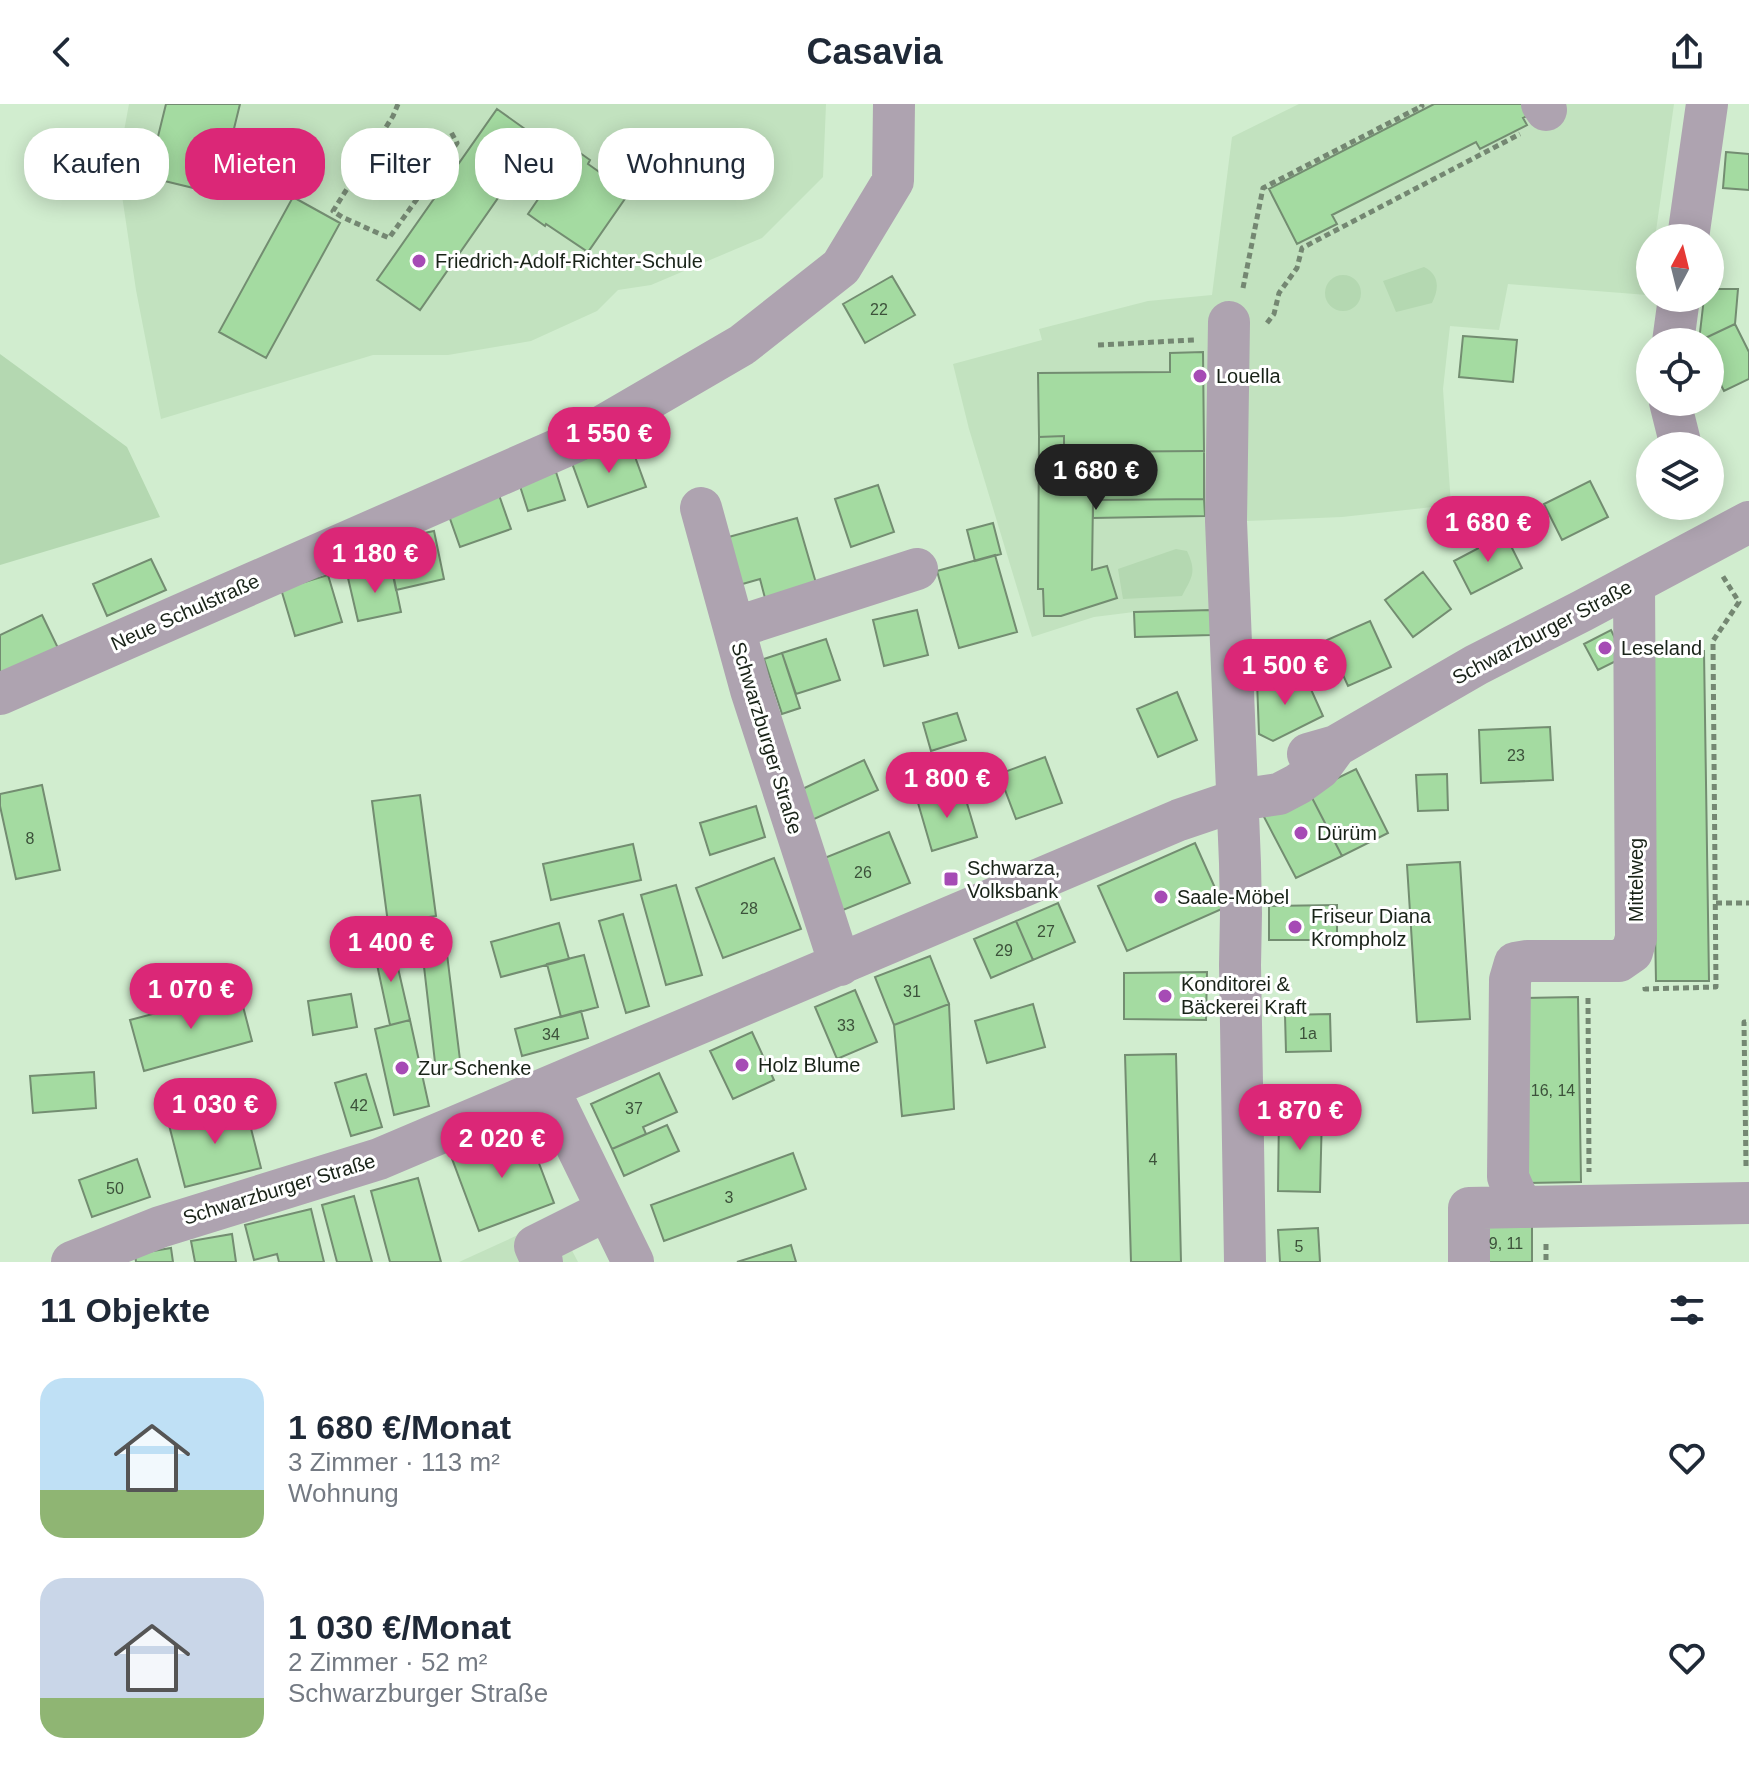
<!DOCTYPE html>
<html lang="de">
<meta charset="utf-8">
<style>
body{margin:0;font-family:Arial,sans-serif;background:#f2f2f3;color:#1f2937;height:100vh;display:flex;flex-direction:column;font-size:30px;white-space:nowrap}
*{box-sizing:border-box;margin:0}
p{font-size:26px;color:#747a83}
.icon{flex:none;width:44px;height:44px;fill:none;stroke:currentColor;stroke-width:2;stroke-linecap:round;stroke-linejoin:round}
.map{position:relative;height:1158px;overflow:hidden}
.side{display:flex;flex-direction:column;background:#fff;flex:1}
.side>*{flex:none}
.guide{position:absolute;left:24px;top:24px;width:800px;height:72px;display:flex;gap:16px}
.needle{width:52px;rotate:7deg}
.buttons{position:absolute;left:1636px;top:120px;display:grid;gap:16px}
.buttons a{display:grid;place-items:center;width:88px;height:88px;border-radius:50%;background:#fff;box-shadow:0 4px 20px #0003;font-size:40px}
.price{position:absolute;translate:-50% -68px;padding:0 18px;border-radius:28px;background:#db2777;color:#fff;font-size:26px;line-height:52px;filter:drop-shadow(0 2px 4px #0008)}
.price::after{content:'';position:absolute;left:50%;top:48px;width:24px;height:18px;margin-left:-12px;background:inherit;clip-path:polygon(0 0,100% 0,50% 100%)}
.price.active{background:#222;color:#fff}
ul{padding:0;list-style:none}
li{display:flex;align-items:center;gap:24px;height:200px;padding:0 40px}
li span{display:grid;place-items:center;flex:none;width:224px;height:160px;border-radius:24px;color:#555}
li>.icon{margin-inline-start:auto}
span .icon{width:96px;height:96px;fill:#fffc;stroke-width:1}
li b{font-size:34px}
h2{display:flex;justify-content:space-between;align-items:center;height:96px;padding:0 40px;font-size:34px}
.chip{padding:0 28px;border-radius:32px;background:#fff;box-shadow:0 4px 20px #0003;font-size:28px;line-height:72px}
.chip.active{background:#db2777;color:#fff}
header{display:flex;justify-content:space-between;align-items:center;height:104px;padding:0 40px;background:#fff;font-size:36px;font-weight:700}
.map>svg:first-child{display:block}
.built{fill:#c2e2bf}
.green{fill:#b4d8b1}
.building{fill:#a4dba1;stroke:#738d71;stroke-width:2}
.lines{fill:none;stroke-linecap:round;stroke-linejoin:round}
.path{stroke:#748772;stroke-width:5;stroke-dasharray:6 4;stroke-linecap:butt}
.minor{stroke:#aea3b0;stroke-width:42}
.poi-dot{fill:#a64bb5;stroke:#fff;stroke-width:3}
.labels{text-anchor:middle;stroke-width:6;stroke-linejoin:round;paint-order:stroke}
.number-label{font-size:16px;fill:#3c513a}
.poi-label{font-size:20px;fill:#192318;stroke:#fff;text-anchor:start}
.street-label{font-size:20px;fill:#192318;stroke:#fff}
</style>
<header><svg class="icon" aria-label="back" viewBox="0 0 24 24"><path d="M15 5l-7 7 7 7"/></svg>Casavia<svg class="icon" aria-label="share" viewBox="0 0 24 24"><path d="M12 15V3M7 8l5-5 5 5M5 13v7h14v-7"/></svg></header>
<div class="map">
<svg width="1749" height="1158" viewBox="0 0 1749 1158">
<rect width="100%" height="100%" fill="#d1edcf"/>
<path class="built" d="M129,0H826L823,73L762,134L651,181L618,186L597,207L531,237L448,251H373L161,315L136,186L120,78L124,27Z
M1299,0H1674L1655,134H1650V167L1647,191L1508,180L1499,226L1450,222L1443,285L1451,401L1342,413L1247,417L1211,506L1134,508L1094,513L1032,533L969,325L953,260L1042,236L1039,225L1148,197L1212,191L1232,33Z
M555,1114L578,1158H459Z"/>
<path class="green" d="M1424,163C1440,171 1439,185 1432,199L1396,208L1383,177Z
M1325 189a18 18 0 1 1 36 0a18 18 0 1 1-36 0Z
M0,250L127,343L160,413L0,461Z
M1176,445L1187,447C1197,468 1192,473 1182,492L1123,495L1118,465Z"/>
<path class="building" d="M166,0H240L218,90L148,73Z
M1434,0H1532L1535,8L1523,14L1527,21L1480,45L1476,38L1332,111L1337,120L1297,140L1269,85Z
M497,5L539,35L420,206L377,176Z
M573,44L590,56L588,60L629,89L588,148L546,120L545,122L528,110Z
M1726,48L1749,50V86L1723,84Z
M526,53L554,72L547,82L519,64Z
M293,93L340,119L266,254L219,228Z
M892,172L915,211L865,239L843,200Z
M1710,185H1738L1735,220L1699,237L1704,194H1710Z
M1735,220L1749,248V275L1724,287L1710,259V238L1699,237Z
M1463,232L1517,236L1513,278L1459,273Z
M1203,248L1204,347L1064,348V332L1039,333L1038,269L1170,268V249Z
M1064,332V348L1204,347V395L1093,396L1092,466L1107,462L1117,494L1061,512H1044L1043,485H1038L1039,333Z
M630,339L646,383L588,403L572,359Z
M556,368L565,396L528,407L519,379Z
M1590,377L1608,413L1562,436L1544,400Z
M878,381L894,428L851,443L835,395Z
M499,391L511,425L460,443L448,409Z
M1204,395L1205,412L1093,414V396Z
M797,414L816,479L765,494L760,475L739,481L725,434Z
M993,419L1001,450L975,457L967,426Z
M434,427L444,475L396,486L386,437Z
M1505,430L1522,464L1471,490L1454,457Z
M995,451L1017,528L959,544L937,467Z
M151,455L166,486L107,512L93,480Z
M392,465L401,508L358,517L348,474Z
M1423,468L1451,505L1413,533L1385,496Z
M328,471L342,518L295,532L281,485Z
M917,506L928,551L884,562L873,516Z
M1211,506L1212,531L1135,533L1134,508Z
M42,511L58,544L0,573V531Z
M1370,517L1391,563L1348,582L1327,536Z
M1611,526L1624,553L1598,566L1584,540Z
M826,535L840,576L796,590L782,549Z
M1704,547L1709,877H1656L1650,548Z
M782,549L800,604L782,610L764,555Z
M1297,573L1309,581L1323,612L1273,637L1259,630L1257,577Z
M1177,588L1197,636L1158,653L1137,605Z
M957,609L966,636L931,647L923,619Z
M1550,623L1553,676L1481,679L1479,626Z
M1045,653L1062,699L1016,715L999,670Z
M864,656L878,686L812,716L798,687Z
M1356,665L1388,729L1342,752L1309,688Z
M1447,670L1448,706L1418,707L1416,671Z
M42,681L60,766L16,775L0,702V690Z
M963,686L977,733L932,747L918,699Z
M1309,688L1342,752L1296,774L1263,711Z
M420,691L436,812L388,819L372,697Z
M756,702L765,733L710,751L700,719Z
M889,728L910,779L838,808L817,757Z
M1195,739L1224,804L1127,847L1098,782Z
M633,740L641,776L551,796L543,760Z
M774,754L801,825L723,854L696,784Z
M1460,758L1470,915L1417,918L1407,761Z
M676,781L702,871L666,881L641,791Z
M1058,799L1075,838L1033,856L1016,817Z
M1337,801V836H1269V802Z
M623,810L649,902L626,909L599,817Z
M1016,817L1033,856L991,874L974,835Z
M559,819L569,855L501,873L491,838Z
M392,838L410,916L390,921L373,842Z
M446,842L461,964L436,967L422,845Z
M584,851L598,903L561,913L547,860Z
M930,852L949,900L894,921L875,873Z
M1207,868L1206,916L1124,915V869Z
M855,886L877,938L837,955L815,903Z
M239,887L252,937L144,967L130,916Z
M351,890L357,923L313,931L308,897Z
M1578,893L1581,1078L1528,1079L1524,894Z
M949,900L954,1005L902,1012L894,921Z
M1033,900L1045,943L987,959L975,917Z
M581,907L588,934L522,952L515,925Z
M1330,910L1331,947L1286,948L1285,911Z
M410,916L429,1002L394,1011L375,925Z
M752,928L774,976L733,995L710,947Z
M1176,950L1181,1158H1131L1125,951Z
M94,968L96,1004L33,1009L30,972Z
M659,969L677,1008L643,1023L646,1030L612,1045L591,1000Z
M366,970L382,1023L351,1032L335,979Z
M245,1001L261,1064L185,1083L169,1021Z
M1279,1008L1322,1010L1320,1088L1278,1087Z
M667,1021L679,1047L624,1072L612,1045Z
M526,1025L554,1099L479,1127L451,1052Z
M793,1049L806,1085L664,1137L651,1101Z
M137,1055L150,1093L92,1113L79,1076Z
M418,1074L441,1158H390L371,1087Z
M354,1092L372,1158H337L322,1101Z
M311,1105L324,1158H279L277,1150L254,1156L245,1121Z
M1480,1119H1532V1158H1480Z
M1318,1124L1320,1158H1280L1278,1126Z
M232,1130L236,1158H195L191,1137Z
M791,1141L796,1158H737Z
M171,1144L173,1158H136L135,1150Z"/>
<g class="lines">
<path class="path" d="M398,0L393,12L333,107L342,113L389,134L457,39L451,28
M1243,184L1263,84L1422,2L1421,0
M1267,219L1274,210L1279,189L1297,164L1302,144L1520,30
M1098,241L1194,236
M1716,799H1749
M1645,883V885L1716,883L1713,537L1739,498L1722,471
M1588,894L1589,1068
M1746,1062L1744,918H1749
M1546,1140V1158"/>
<path class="minor" d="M1542,0L1546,6
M1688,134L1707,0
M1229,218L1226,417L1240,759L1241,809L1240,861L1245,1158
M1673,238L1679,194
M1670,298L1681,342
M701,404L751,586L840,861
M1634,479L1636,834L1632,848L1619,857H1527L1515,859L1510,876L1508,1073L1521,1103L1749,1099
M734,524L917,465
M0,590L577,337L742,241L841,163L893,77L894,0
M1308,650L1336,642L1476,561L1582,507L1749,418
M548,984L633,1158
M72,1158L160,1123L379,1055L1179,716L1238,696L1279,690L1298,680L1320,664L1336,642
M542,1158L535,1142L607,1106
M1469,1158V1104L1521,1103"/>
</g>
<g class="poi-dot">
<circle cx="419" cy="157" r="8"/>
<circle cx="1200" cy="272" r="8"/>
<circle cx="1605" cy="544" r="8"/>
<circle cx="1301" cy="729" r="8"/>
<rect x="943" y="767" width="16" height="16" rx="4"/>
<circle cx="1161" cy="793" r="8"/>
<circle cx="1295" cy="823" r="8"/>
<circle cx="1165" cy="892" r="8"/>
<circle cx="742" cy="961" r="8"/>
<circle cx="402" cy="964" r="8"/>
</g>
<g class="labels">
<g class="number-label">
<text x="879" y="211">22</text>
<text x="1516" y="657">23</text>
<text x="30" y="740">8</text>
<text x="863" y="774">26</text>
<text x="749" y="810">28</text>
<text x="1046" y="833">27</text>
<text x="1004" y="852">29</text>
<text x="912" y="893">31</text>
<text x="846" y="927">33</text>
<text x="1308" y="935">1a</text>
<text x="551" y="936">34</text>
<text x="1553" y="992">16, 14</text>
<text x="359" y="1007">42</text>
<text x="634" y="1010">37</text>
<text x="1153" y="1061">4</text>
<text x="115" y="1090">50</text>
<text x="729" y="1099">3</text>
<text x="1506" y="1145">9, 11</text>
<text x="1299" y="1148">5</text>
</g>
<g class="poi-label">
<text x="435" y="164">Friedrich-Adolf-Richter-Schule</text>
<text x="1216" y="279">Louella</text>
<text x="1621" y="551">Leseland</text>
<text x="1317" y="736">Dürüm</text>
<text x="967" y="771">Schwarza,<tspan x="967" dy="23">Volksbank</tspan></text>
<text x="1177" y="800">Saale-Möbel</text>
<text x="1311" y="819">Friseur Diana<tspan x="1311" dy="23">Krompholz</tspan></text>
<text x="1181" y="887">Konditorei &amp;<tspan x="1181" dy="23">Bäckerei Kraft</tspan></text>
<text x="758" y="968">Holz Blume</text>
<text x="418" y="971">Zur Schenke</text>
</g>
<g class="street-label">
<text transform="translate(185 508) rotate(-24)" y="7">Neue Schulstraße</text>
<text transform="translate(1542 528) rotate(-28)" y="7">Schwarzburger Straße</text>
<text transform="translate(767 634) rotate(73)" y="7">Schwarzburger Straße</text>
<text transform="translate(1636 776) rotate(-90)" y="7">Mittelweg</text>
<text transform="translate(279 1085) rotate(-17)" y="7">Schwarzburger Straße</text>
</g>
</g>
</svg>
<div class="buttons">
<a><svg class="needle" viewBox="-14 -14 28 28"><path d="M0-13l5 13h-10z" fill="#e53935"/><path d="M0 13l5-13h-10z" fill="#747a83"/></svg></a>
<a><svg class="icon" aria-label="locate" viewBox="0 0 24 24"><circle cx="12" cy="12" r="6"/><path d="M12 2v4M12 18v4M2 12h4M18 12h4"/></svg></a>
<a><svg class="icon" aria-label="layers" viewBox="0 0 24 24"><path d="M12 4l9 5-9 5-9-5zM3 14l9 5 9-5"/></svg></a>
</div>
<b class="price" style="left:609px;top:371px">1 550 €</b>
<b class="price active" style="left:1096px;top:408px">1 680 €</b>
<b class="price" style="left:1488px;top:460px">1 680 €</b>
<b class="price" style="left:375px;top:491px">1 180 €</b>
<b class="price" style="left:1285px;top:603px">1 500 €</b>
<b class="price" style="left:947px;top:716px">1 800 €</b>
<b class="price" style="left:391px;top:880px">1 400 €</b>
<b class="price" style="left:191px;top:927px">1 070 €</b>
<b class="price" style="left:215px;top:1042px">1 030 €</b>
<b class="price" style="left:1300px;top:1048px">1 870 €</b>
<b class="price" style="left:502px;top:1076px">2 020 €</b>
<div class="guide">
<a class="chip">Kaufen</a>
<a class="chip active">Mieten</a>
<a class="chip">Filter</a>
<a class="chip">Neu</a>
<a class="chip">Wohnung</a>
</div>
</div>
<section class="side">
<h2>11 Objekte<svg class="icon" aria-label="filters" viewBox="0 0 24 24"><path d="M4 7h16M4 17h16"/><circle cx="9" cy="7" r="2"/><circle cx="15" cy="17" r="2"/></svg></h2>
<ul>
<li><span style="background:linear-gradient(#bfe0f5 70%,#8fb573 0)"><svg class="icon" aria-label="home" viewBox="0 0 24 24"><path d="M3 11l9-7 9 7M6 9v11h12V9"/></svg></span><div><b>1 680 €/Monat</b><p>3 Zimmer · 113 m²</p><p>Wohnung</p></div><svg class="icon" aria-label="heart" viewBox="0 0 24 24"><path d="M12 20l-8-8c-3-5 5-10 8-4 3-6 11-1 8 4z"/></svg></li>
<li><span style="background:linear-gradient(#c9d6e8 75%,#8fb573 0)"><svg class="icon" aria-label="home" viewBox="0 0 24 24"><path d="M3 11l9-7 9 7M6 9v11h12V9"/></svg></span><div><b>1 030 €/Monat</b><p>2 Zimmer · 52 m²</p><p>Schwarzburger Straße</p></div><svg class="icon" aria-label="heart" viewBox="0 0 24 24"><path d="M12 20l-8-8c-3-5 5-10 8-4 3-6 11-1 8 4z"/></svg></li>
</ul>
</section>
